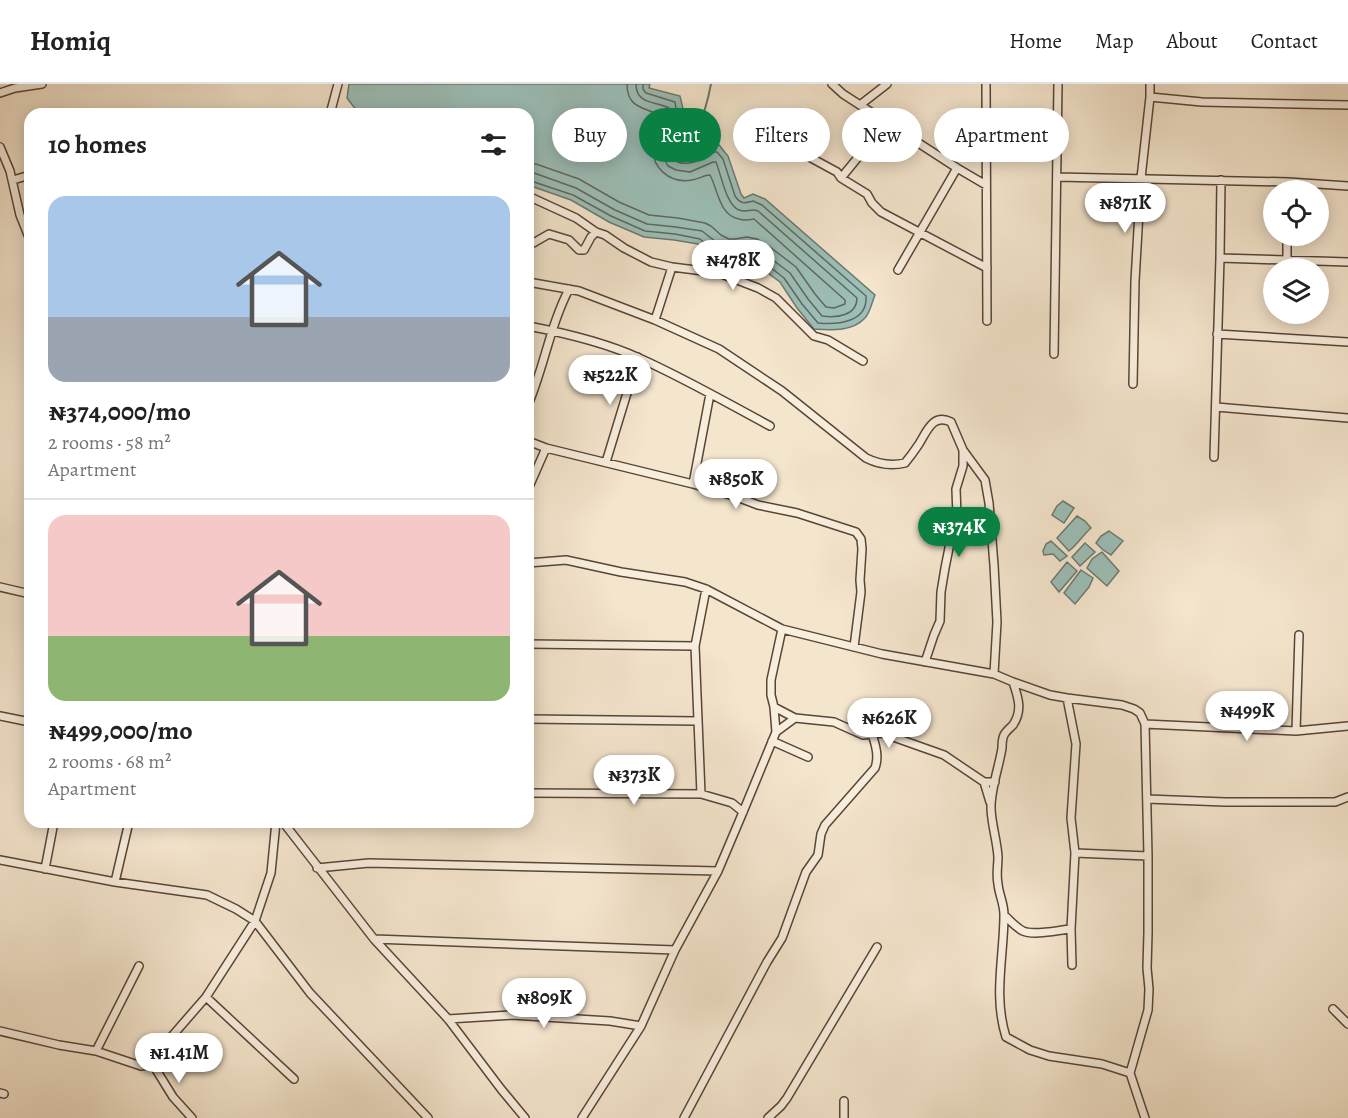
<!DOCTYPE html>
<meta charset="utf-8">
<style>
body{margin:0;font-family:Alegreya,serif;background:#f6f6f6;color:#222;height:100vh;display:flex;flex-direction:column;font-size:22px;white-space:nowrap}
*{box-sizing:border-box;margin:0}
p{font-size:20px;color:#767676}
.icon{flex:none;width:33px;height:33px;fill:none;stroke:currentColor;stroke-width:2;stroke-linecap:round;stroke-linejoin:round}
.map{position:relative;flex:1;overflow:hidden}
.details{position:absolute;left:24px;top:24px;width:510px;height:720px;display:flex;flex-direction:column;background:#fff;border-radius:18px;box-shadow:0 3px 15px #0003}
.details>*{flex:none}
.banner{position:absolute;left:552px;top:24px;width:570px;height:54px;display:flex;gap:12px}
.fabs{position:absolute;left:1263px;top:96px;display:grid;gap:12px}
.fabs a{display:grid;place-items:center;width:66px;height:66px;border-radius:50%;background:#fff;box-shadow:0 3px 15px #0003;font-size:30px}
.price{position:absolute;translate:-50% -51px;padding:0 14px;border-radius:21px;background:#fff;color:#222;font-size:20px;line-height:39px;filter:drop-shadow(0 2px 3px #0008)}
.price::after{content:'';position:absolute;left:50%;top:36px;width:18px;height:14px;margin-left:-9px;background:inherit;clip-path:polygon(0 0,100% 0,50% 100%)}
.price.current{background:#0b8043;color:#fff}
ul{padding:0;list-style:none}
li{display:grid;align-content:center;gap:12px;height:318px;padding:0 24px}
li+li{border-top:2px solid #e0e0e0}
li span{display:grid;place-items:center;height:186px;border-radius:18px;color:#555}
li>.icon{margin-inline-start:auto}
span .icon{width:108px;height:108px;fill:#fffc;stroke-width:1}
li b{font-size:26px}
h2{display:flex;justify-content:space-between;align-items:center;height:72px;padding:0 24px;font-size:26px}
.pill{padding:0 21px;border-radius:27px;background:#fff;box-shadow:0 3px 15px #0003;font-size:21px;line-height:54px}
.pill.current{background:#0b8043;color:#fff}
header{display:flex;align-items:center;gap:36px;box-sizing:border-box;height:84px;padding:0 30px;background:#fff;border-bottom:2px solid #e0e0e0}
header strong{font-size:28px}
nav{display:flex;gap:33px;margin-inline-start:auto;font-size:21px}
.map>svg:first-child{display:block}
.water{fill:#9cbfb8;stroke:#6c7970;stroke-width:1.5}
.lines{fill:none;stroke-linecap:round;stroke-linejoin:round}
.shore{stroke:#60685e;stroke-width:1.5}
.stream{stroke:#6c7970;stroke-width:2}
.minor-casing{stroke:#594536;stroke-width:10}
.minor{stroke:#f8eede;stroke-width:7}
</style>
<header>
<strong>Homiq</strong>
<nav><a>Home</a><a>Map</a><a>About</a><a>Contact</a></nav>
</header>
<div class="map">
<svg width="1348" height="1034" viewBox="0 0 1348 1034">
<rect width="100%" height="100%" fill="#f4e5cd"/>
<filter id="stains"><feTurbulence type="fractalNoise" baseFrequency=".00333" numOctaves="4"/><feColorMatrix values="0 0 0 0 .2 0 0 0 0 .09 0 0 0 0 .02 0 0 0 .5 -.17"/></filter>
<radialGradient id="worn" r=".72"><stop offset=".6" stop-color="#630" stop-opacity="0"/><stop offset="1" stop-color="#630" stop-opacity=".3"/></radialGradient>
<path class="water" d="M349,0H650L649,4L680,12L684,29L685,47L678,55L675,66L679,73L689,74L708,65L715,56L728,72L741,110L744,114L753,110L765,115L875,211C872,218 870,229 865,234C852,248 831,246 814,245L797,224L780,198L757,181L747,175L736,179L722,176L708,169L698,160L674,156L644,153L609,138L571,116L528,101V30H355L357,27L347,14Z
M1063,417L1074,424L1064,439L1052,431L1057,422Z
M1077,432L1085,437L1091,444C1083,451 1078,460 1069,467L1057,454Z
M1109,447L1123,457L1111,471L1102,465L1096,459L1101,452Z
M1051,457L1067,472L1060,477L1053,470L1044,471L1043,467L1046,460Z
M1085,459L1095,468L1080,482L1072,473Z
M1102,468L1119,487L1107,502L1087,484L1092,475Z
M1067,478L1077,487L1059,508L1051,498Z
M1081,486L1093,494L1089,503L1075,520L1064,509Z"/>
<g class="lines">
<path class="shore" d="M528,79L536,80L579,95L619,118L649,131L678,134L705,139L711,142L721,151L729,155H735L747,153L757,155L770,163L796,183L815,210L826,223L834,224L845,220V216L754,135C749,136 744,137 739,135C719,131 718,106 710,91C704,91 699,95 692,96C670,100 649,83 654,60C656,50 662,42 661,32C645,23 627,25 627,0
M528,89H534L576,104L615,126L647,140L676,143L702,147L716,158L726,163L735,165L747,162L753,163L765,170L790,189L808,215L822,232C836,234 857,232 857,214L758,127C751,124 747,129 739,126C726,121 721,90 716,78H713L690,88L676,86L668,82L663,73L662,66L665,51L671,42L669,24C656,17 636,21 636,0
M528,96L573,111L611,132L645,147L675,150L700,155L711,164L724,171L736,172L745,170H750L761,176L784,194L802,220L818,239C838,241 868,238 866,212L762,121L753,117C745,119 741,121 735,112L723,75L717,68H714C688,88 653,82 679,44L675,18L646,9L643,5V0"/>
<path class="stream" d="M679,73C698,48 705,31 711,0"/>
<defs>
<path id="minor" d="M832,0L843,10L957,84L986,101
M986,0L987,237
M0,9L15,4L42,0
M1150,13L1202,18L1348,21
M860,21L887,0
M330,30L338,0
M0,63L10,87L20,131L30,156
M802,69L837,88L841,94L867,110L872,119L881,128L987,184
M1057,93L1288,98L1348,102
M841,94L887,38
M13,96L30,91
M528,112L576,134L596,148L605,151L624,164L651,178L672,183L719,189L758,204L776,214L814,252L828,256L863,277
M528,162L549,150L569,156L579,166H584L591,153L596,148
M1220,174L1348,178
M1287,175V152
M898,186L957,84
M528,198L579,207L655,236L719,265L782,307L866,374C878,380 892,382 905,379C910,373 915,366 919,360C927,347 933,329 951,338L963,366L985,396L989,419L994,481L997,538L994,590
M655,236L672,183
M528,242C565,249 604,258 639,274C684,294 727,319 770,342
M1217,250L1348,258
M1054,270L1058,0
M1133,300L1135,197L1141,94L1150,13V0
M528,321C544,283 550,242 569,205
M1216,323L1348,334
M528,357L546,364L693,400L737,413L758,421L797,429L856,448L861,455L862,465L860,496L861,508L854,563
M1214,373L1220,174L1221,96
M606,378L638,273
M693,400L710,310
M528,405L546,364
M528,479L566,476L621,488L685,498L706,505L782,545L882,570L994,590L1013,598L1050,611L1067,614L1122,621L1134,625L1140,629L1145,640L1148,772V849L1147,884L1149,905L1148,926L1130,989L1145,1034
M0,503L30,510
M528,560L695,562
M925,578L934,551L940,537L941,508L945,484L954,439L957,432L956,405L963,382V367
M1013,598C1018,613 1023,626 1013,641C1010,644 1006,647 1004,651C1002,655 1002,660 1002,664C999,683 991,704 991,723C991,739 997,756 998,773C998,782 996,790 998,800C999,811 1004,819 1004,831C1004,872 993,912 1006,953L1030,966L1049,972L1102,980L1130,989
M1067,614L1076,660L1071,734L1075,769L1071,845L1072,881
M774,623L795,634L834,638L863,651L882,649L944,671L984,698H995
M0,632L30,638
M528,635L697,637
M1145,640L1296,647L1348,642
M1296,647L1299,551
M776,648L795,634
M772,657L808,673
M984,698L990,718
M528,709L701,710L732,719L743,728
M701,710L695,562L706,505
M1147,715L1225,718H1335L1348,713
M283,738L374,855L448,935L501,1005L525,1034
M1075,769L1148,772
M0,776L115,798L207,811L236,825L255,837L310,909L428,1034
M317,784L369,779L718,787
M45,785L54,738
M115,798L129,738
M1004,831C1010,836 1015,843 1023,847C1034,852 1058,846 1071,845
M374,855L675,866
M206,913L294,995
M1333,925L1348,940
M448,935L512,931L610,937L641,942
M0,947L59,961L96,967L141,982L148,981L152,979L153,974L206,913L255,837L271,789L276,738
M96,967L139,882
M152,979L173,1013L192,1034
M0,1009L4,1010
M582,1034L641,942L675,866L718,787L743,728L776,648L774,623L771,611V596L782,545
M684,1034L767,878L782,854L806,788L818,771L821,750L825,741L875,684C879,673 876,662 872,650
M768,1034L781,1022L787,1014L877,863
M844,1034V1017"/>
</defs>
<use href="#minor" class="minor-casing"/>
<use href="#minor" class="minor"/>
</g>
<rect width="100%" height="100%" filter="url(#stains)"/>
<rect width="100%" height="100%" fill="url(#worn)"/>
</svg>
<div class="fabs">
<a><svg class="icon" aria-label="locate" viewBox="0 0 24 24"><circle cx="12" cy="12" r="6"/><path d="M12 2v4M12 18v4M2 12h4M18 12h4"/></svg></a>
<a><svg class="icon" aria-label="layers" viewBox="0 0 24 24"><path d="M12 4l9 5-9 5-9-5zM3 14l9 5 9-5"/></svg></a>
</div>
<b class="price" style="left:1125px;top:150px">₦871K</b>
<b class="price" style="left:733px;top:207px">₦478K</b>
<b class="price" style="left:610px;top:322px">₦522K</b>
<b class="price" style="left:736px;top:426px">₦850K</b>
<b class="price current" style="left:959px;top:474px">₦374K</b>
<b class="price" style="left:1247px;top:658px">₦499K</b>
<b class="price" style="left:889px;top:665px">₦626K</b>
<b class="price" style="left:634px;top:722px">₦373K</b>
<b class="price" style="left:544px;top:945px">₦809K</b>
<b class="price" style="left:179px;top:1000px">₦1.41M</b>
<div class="banner">
<a class="pill">Buy</a>
<a class="pill current">Rent</a>
<a class="pill">Filters</a>
<a class="pill">New</a>
<a class="pill">Apartment</a>
</div>
<section class="details">
<h2>10 homes<svg class="icon" aria-label="filters" viewBox="0 0 24 24"><path d="M4 7h16M4 17h16"/><circle cx="9" cy="7" r="2"/><circle cx="15" cy="17" r="2"/></svg></h2>
<ul>
<li><span style="background:linear-gradient(#a9c7e8 65%,#9aa5b1 0)"><svg class="icon" aria-label="home" viewBox="0 0 24 24"><path d="M3 11l9-7 9 7M6 9v11h12V9"/></svg></span><div><b>₦374,000/mo</b><p>2 rooms · 58 m²</p><p>Apartment</p></div></li>
<li><span style="background:linear-gradient(#f6c9c9 65%,#8fb573 0)"><svg class="icon" aria-label="home" viewBox="0 0 24 24"><path d="M3 11l9-7 9 7M6 9v11h12V9"/></svg></span><div><b>₦499,000/mo</b><p>2 rooms · 68 m²</p><p>Apartment</p></div></li>
</ul>
</section>
</div>
